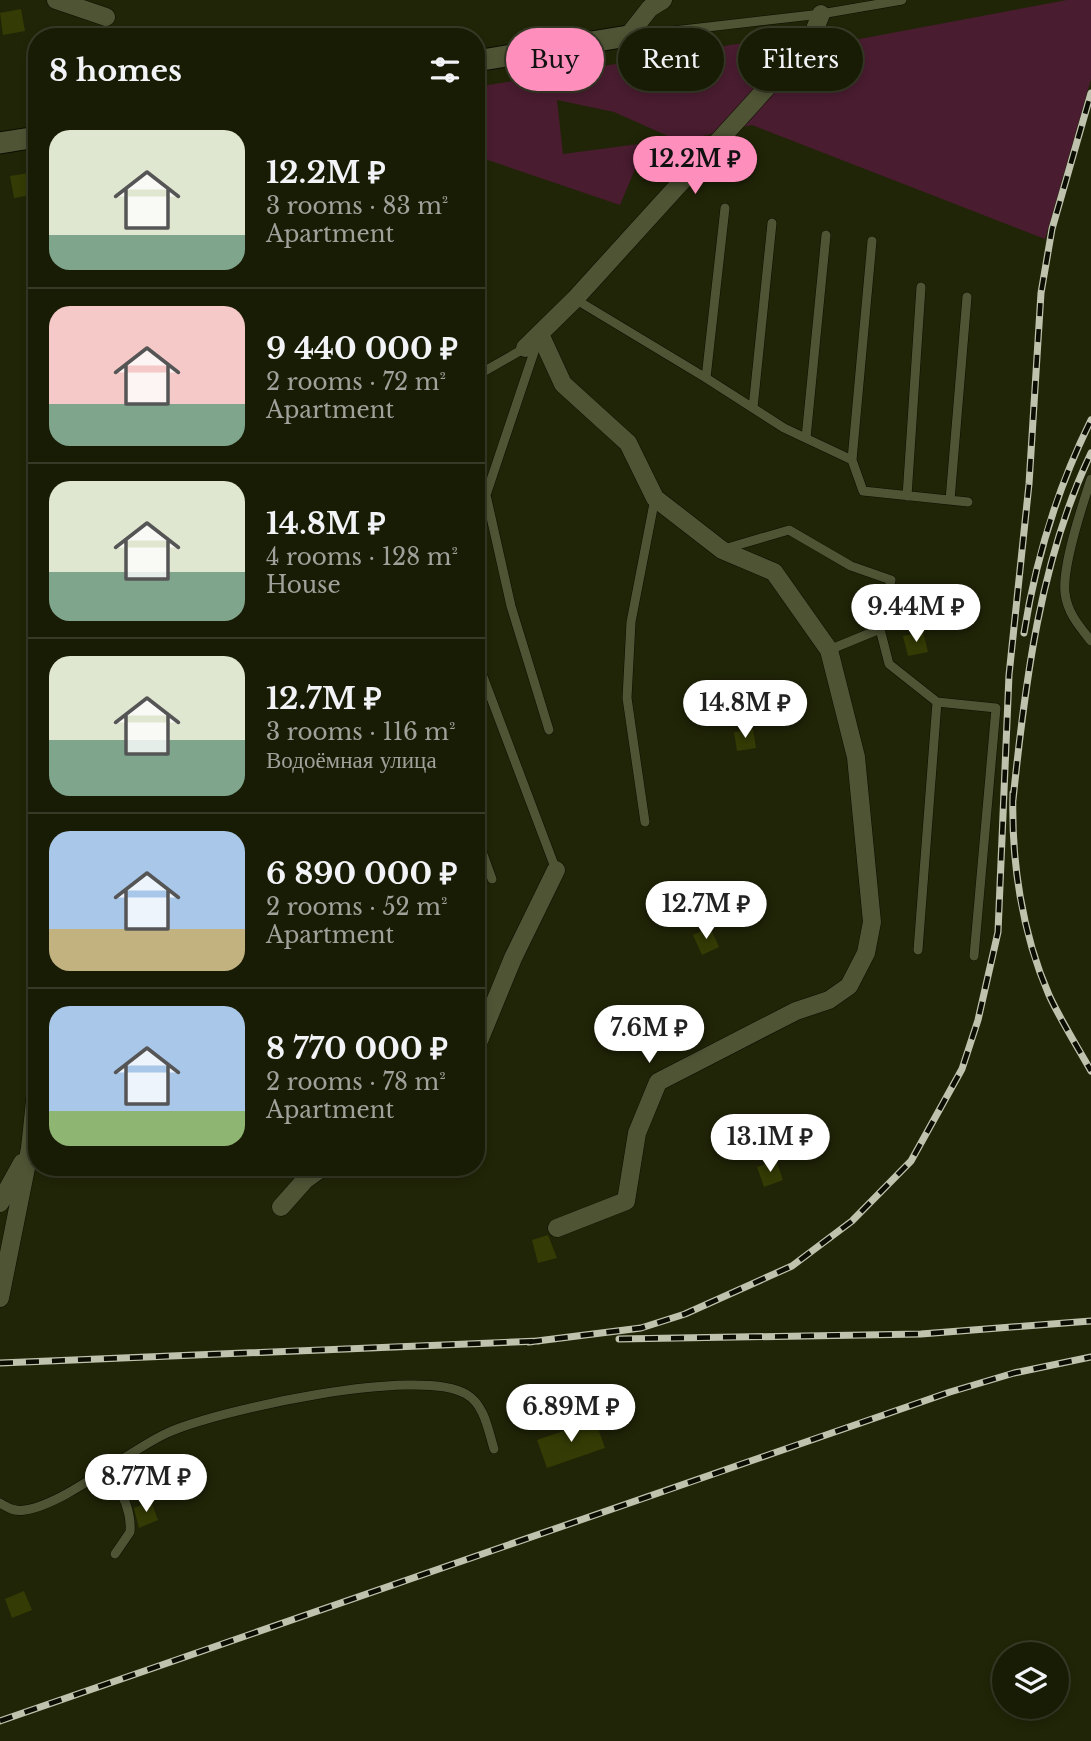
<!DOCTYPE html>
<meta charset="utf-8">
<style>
body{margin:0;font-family:"Libre Baskerville",serif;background:#22250f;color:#f1f3f6;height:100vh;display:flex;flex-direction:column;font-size:26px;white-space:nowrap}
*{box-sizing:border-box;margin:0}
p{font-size:23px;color:#9fa19a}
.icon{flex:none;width:38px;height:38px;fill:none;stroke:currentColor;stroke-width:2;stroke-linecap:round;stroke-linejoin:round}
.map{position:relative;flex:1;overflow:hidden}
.panel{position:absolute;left:28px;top:28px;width:457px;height:1148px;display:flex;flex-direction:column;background:#191c05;border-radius:28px;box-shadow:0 4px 10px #0003,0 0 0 2px #373a27}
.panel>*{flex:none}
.top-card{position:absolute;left:506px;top:28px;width:480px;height:63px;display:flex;gap:14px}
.tools{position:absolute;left:992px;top:1642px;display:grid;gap:14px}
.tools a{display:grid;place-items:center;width:77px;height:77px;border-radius:50%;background:#191c05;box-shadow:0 4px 10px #0003,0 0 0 2px #373a27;font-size:35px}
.price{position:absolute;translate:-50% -60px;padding:0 16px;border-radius:24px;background:#fff;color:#222;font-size:23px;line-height:46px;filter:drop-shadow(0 2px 4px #0008)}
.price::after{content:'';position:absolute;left:50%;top:42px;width:21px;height:16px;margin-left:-10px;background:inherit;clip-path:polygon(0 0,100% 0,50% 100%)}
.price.selected{background:#fe8ebb;color:#111}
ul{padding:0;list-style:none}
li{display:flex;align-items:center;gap:21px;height:175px;padding:0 21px}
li+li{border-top:2px solid #373a27}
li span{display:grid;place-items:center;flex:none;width:196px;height:140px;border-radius:21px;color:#555}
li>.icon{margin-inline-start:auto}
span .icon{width:84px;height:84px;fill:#fffc;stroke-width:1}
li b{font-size:30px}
h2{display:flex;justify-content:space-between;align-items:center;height:84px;padding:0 21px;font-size:30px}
.chip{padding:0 24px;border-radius:32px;background:#191c05;box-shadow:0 4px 10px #0003,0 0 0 2px #373a27;font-size:24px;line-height:63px}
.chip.selected{background:#fe8ebb;color:#111}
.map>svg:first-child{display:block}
.green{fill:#491c2f}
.building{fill:#343b04}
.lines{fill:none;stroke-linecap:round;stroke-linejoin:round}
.service-casing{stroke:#0b0e00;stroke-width:10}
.minor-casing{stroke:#0b0e00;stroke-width:19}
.tertiary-casing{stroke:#0b0e00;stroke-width:23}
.service{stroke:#4f5435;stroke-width:9}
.minor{stroke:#4f5435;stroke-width:18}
.tertiary{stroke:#4f5435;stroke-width:21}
.rail-casing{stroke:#bfc3ae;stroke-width:7}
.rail{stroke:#0b0d03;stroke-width:4.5;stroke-dasharray:13;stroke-linecap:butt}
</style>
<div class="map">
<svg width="1091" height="1741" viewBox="0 0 1091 1741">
<rect width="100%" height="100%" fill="#212507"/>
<path class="green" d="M1067,0H1091V79L1045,239L752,125L679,141L614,112L557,100L563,154L646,143L620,205L476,156V87L798,34L814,58L833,44Z"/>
<path class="building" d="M21,9L25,31L3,35L0,13Z
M35,172L37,194L14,198L10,176Z
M923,632L928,652L908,656L903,636Z
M753,729L756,748L737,751L734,732Z
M710,927L719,947L702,955L693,935Z
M776,1160L783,1180L764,1187L757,1167Z
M548,1235L557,1258L538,1263L532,1240Z
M595,1420L605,1448L547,1468L537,1440Z
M151,1501L158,1520L139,1528L134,1508Z
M24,1591L32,1610L12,1618L5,1599Z"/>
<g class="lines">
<defs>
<path id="service" d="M630,36L821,14L902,0
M575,299L706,378L725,208
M538,340L486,495L511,606L549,730
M476,376L525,348
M706,378L784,428L852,460L863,491L968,502
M753,408L772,223
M806,438L826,235
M852,460L872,241
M1091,479C1082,506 1062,566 1065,593C1067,612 1079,626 1091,641
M907,496L921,287
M950,500L967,297
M724,549L789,530L851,566L891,580L880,629L889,664L937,702L918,950
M829,650L880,629
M476,658L556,870
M937,702L996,708L974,956
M645,822L627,698L631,622L655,498
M476,835L492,879
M92,1479C119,1473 132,1510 130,1532L115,1554
M0,1503C8,1508 15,1512 25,1510C65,1504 125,1453 165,1434C216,1410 419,1366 466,1394C485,1405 488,1430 494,1449"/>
<path id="minor" d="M56,0L106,17
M628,36L650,8L663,0
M540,334L563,384L628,443L655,498L722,550L774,572L829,650L856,757L872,922L866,953L849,986L829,1000L796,1011L658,1082L637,1133L626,1201L557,1228
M525,348L575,299L811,39L821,14
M476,1048L513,958L556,870
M0,1203L22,1163
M281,1207L305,1180L323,1167
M0,1298L30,1148L37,1083"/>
<path id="tertiary" d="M476,61L628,36
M0,143L37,137"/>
</defs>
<use href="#service" class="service-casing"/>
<use href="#minor" class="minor-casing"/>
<use href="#tertiary" class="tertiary-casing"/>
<use href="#service" class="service"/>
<use href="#minor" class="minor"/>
<use href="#tertiary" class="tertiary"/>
<defs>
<path id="rail" d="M1024,633C1036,557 1057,489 1091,420
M1013,793C1011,861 1022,933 1049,995C1061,1021 1077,1046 1091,1071
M1013,800C1025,683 1040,560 1091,453
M619,1339L921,1334L1091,1321
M529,1342L641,1328L685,1314L792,1266L852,1221L911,1161L962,1069L978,1020L998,932L1009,675L1029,484L1041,293L1052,229L1091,93
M0,1363L539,1341
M0,1721L950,1392L1014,1373L1091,1357"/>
</defs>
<use href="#rail" class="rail-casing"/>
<use href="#rail" class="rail"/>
</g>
</svg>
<div class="tools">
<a><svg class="icon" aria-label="layers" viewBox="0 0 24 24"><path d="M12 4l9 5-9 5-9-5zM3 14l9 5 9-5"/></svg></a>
</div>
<b class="price selected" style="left:695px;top:196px">12.2M ₽</b>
<b class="price" style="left:916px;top:644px">9.44M ₽</b>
<b class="price" style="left:745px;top:740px">14.8M ₽</b>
<b class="price" style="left:706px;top:941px">12.7M ₽</b>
<b class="price" style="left:649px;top:1065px">7.6M ₽</b>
<b class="price" style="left:770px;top:1174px">13.1M ₽</b>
<b class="price" style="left:571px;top:1444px">6.89M ₽</b>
<b class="price" style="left:146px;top:1514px">8.77M ₽</b>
<div class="top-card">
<a class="chip selected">Buy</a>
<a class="chip">Rent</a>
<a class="chip">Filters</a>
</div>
<section class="panel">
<h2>8 homes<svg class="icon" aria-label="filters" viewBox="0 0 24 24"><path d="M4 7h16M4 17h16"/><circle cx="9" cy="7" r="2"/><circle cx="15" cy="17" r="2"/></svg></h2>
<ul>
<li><span style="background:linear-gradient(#dfe7d0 75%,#7fa58c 0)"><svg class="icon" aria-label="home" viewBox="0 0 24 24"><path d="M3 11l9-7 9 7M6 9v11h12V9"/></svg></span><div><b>12.2M ₽</b><p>3 rooms · 83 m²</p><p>Apartment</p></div></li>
<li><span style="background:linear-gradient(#f6c9c9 70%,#7fa58c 0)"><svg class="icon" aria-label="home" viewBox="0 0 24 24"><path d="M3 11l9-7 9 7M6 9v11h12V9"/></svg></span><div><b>9 440 000 ₽</b><p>2 rooms · 72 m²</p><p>Apartment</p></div></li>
<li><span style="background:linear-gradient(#dfe7d0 65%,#7fa58c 0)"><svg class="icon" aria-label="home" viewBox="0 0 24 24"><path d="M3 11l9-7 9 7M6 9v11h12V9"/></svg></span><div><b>14.8M ₽</b><p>4 rooms · 128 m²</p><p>House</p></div></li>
<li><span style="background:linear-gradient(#dfe7d0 60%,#7fa58c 0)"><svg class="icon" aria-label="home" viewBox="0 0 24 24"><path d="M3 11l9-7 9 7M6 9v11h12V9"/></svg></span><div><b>12.7M ₽</b><p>3 rooms · 116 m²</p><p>Водоёмная улица</p></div></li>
<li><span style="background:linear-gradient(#a9c7e8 70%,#c2b280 0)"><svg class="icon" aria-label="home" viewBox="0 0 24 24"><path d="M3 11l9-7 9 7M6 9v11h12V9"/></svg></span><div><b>6 890 000 ₽</b><p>2 rooms · 52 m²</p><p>Apartment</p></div></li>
<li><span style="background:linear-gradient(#a9c7e8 75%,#8fb573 0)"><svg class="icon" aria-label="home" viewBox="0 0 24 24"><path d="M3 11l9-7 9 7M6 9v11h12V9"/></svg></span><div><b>8 770 000 ₽</b><p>2 rooms · 78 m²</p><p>Apartment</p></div></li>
</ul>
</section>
</div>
